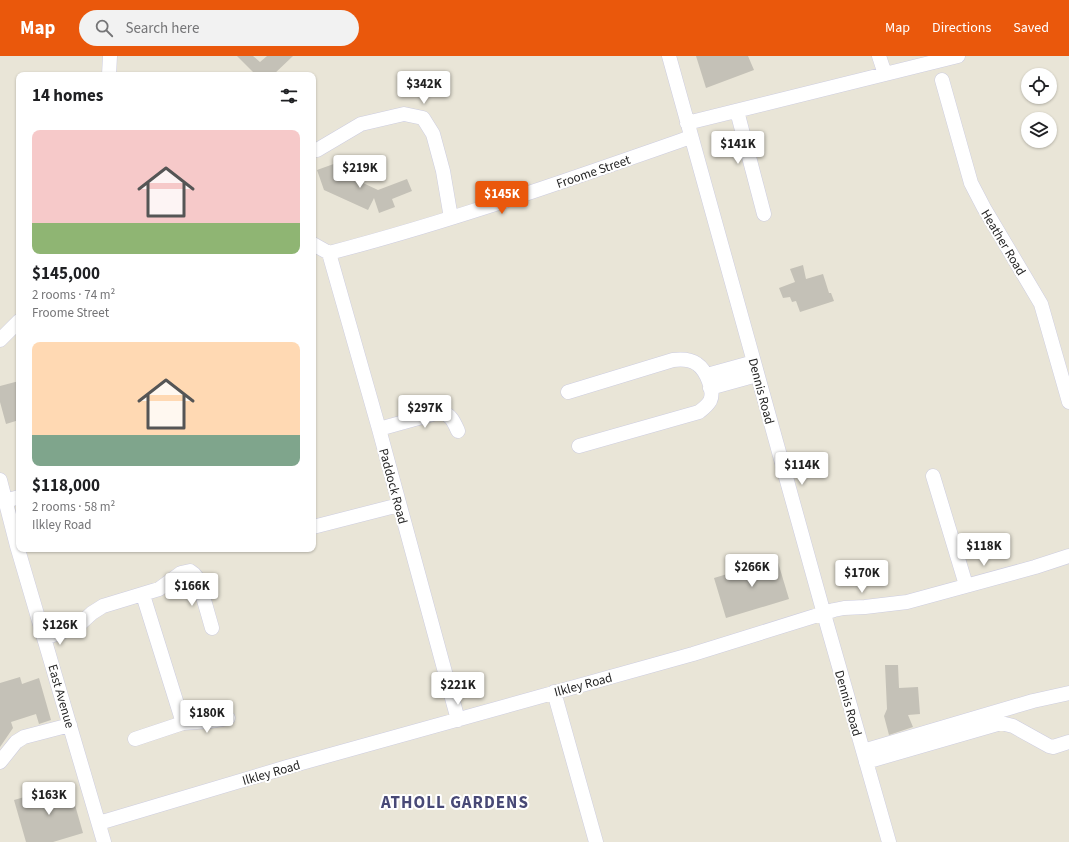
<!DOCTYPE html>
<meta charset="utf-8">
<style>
body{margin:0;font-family:"Source Sans 3",sans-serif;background:#f2f2f2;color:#202124;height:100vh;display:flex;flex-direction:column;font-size:15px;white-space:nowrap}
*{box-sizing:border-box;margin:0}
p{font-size:13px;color:#757577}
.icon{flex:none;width:22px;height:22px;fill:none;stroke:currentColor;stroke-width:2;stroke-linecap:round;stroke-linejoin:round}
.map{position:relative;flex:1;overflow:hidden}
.side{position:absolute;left:16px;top:16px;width:300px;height:480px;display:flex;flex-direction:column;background:#fff;border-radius:8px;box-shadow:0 1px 3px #0004}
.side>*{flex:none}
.controls{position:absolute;left:1021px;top:12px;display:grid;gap:8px}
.controls a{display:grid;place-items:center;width:36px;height:36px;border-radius:50%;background:#fff;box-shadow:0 1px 3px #0004;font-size:20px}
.price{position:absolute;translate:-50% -34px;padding:0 9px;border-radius:4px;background:#fff;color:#222;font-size:13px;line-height:26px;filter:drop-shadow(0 1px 2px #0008)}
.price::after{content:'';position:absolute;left:50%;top:24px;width:12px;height:9px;margin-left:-6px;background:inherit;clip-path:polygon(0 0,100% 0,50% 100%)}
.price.active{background:#ea580c;color:#fff}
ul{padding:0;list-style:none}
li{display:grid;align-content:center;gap:8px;height:212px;padding:0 16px}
li span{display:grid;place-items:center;height:124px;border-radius:8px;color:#555}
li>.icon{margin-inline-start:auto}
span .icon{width:72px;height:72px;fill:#fffc;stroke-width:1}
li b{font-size:17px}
h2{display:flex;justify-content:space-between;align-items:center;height:48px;padding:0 16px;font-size:17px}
header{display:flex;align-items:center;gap:24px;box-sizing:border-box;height:56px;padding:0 20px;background:#ea580c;color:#fff}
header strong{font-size:19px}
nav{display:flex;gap:22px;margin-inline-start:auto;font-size:14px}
.search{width:280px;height:36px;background:#f2f2f2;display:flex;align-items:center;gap:10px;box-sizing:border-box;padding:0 14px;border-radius:22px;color:#757577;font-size:15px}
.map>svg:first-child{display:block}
.building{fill:#c4c1b7}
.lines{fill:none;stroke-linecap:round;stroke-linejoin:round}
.minor-casing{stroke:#cdcde0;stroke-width:15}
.minor{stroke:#fff;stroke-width:14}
.labels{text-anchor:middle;stroke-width:4;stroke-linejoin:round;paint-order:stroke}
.street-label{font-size:13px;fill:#262626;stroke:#fff}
.district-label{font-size:17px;font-weight:bold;letter-spacing:1px;fill:#484976;stroke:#fff}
</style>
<header>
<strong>Map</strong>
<div class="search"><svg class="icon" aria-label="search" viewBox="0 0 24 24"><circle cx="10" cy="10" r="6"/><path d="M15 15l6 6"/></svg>Search here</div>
<nav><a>Map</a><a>Directions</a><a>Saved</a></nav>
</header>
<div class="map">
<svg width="1069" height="786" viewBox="0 0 1069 786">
<rect width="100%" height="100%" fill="#e9e5d7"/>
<path class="building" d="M237,0H253L260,6L267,0H293L273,19H256Z
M696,0H748L754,14L706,32Z
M342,105L348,120L378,134L407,123L412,135L392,143L395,151L379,157L374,142L368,154L324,134L317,114Z
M803,209L806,223L823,218L829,237H831L834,245L800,256L796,245L792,246L790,241L783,242L779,232L795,226L790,213Z
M19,325V364L6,368L0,346V330Z
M777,503L789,543L726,562L714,522Z
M885,609H898L899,632L918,631L920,658L908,659L913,671L889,679L884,660L887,653Z
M20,621L22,628L39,622L51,664L39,668L36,658L11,666L13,672L0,691V627Z
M69,728L83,777L53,786H26L14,744Z"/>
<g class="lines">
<defs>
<path id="minor" d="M669,0L824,558L889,786
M879,0L885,18
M109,19L110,0
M942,24L971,127L984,152L1041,248L1069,346
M737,55L764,158
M687,67L958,0
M317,94L361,68L404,58L423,62L433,78L443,115L451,162
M313,188L329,197C452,165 571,123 691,81
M329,197L379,373L458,664
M0,284L19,265
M707,319L754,306
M710,332L757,319
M568,336L673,304C681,303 690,303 697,308C706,314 715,335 710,345C707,350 704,352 699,356L579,390
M379,373L440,356C451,358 454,366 458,375
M933,420L966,529
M0,424L17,490L104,786
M6,445L19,441
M313,471L399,449
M143,539L183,667
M45,582L67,574L81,567L92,557L103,550L159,533L181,517L190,515L194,518L198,523L212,572
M554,636L596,786
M135,683L183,667L210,665L228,662
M863,695L1033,645L1069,637
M0,706L16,686L24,681L70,669
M866,706L1001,667L1013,670L1049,690L1053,691L1069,686
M99,767L287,711L693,598L834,554L844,552L865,551L907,546L1035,511L1069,500"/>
</defs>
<use href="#minor" class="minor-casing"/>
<use href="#minor" class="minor"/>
</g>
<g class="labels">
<g class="street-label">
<text transform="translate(593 115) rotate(-19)" y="5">Froome Street</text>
<text transform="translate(1004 186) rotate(59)" y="5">Heather Road</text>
<text transform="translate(762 335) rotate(75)" y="5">Dennis Road</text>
<text transform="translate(394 430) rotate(75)" y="5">Paddock Road</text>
<text transform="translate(583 628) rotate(-15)" y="5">Ilkley Road</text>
<text transform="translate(62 640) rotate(74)" y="5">East Avenue</text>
<text transform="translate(849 647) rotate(74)" y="5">Dennis Road</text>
<text transform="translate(271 716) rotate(-16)" y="5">Ilkley Road</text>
</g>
<g class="district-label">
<text x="455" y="752">ATHOLL GARDENS</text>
</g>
</g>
</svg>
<div class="controls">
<a><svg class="icon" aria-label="locate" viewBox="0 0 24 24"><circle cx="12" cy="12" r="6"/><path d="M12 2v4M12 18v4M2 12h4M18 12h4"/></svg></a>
<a><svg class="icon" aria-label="layers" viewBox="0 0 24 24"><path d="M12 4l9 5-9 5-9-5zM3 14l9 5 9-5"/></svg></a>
</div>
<b class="price" style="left:424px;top:49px">$342K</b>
<b class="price" style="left:738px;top:109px">$141K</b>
<b class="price" style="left:360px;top:133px">$219K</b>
<b class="price active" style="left:502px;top:159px">$145K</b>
<b class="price" style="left:425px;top:373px">$297K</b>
<b class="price" style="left:802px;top:430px">$114K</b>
<b class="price" style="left:984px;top:511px">$118K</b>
<b class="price" style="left:752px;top:532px">$266K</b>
<b class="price" style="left:862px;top:538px">$170K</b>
<b class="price" style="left:192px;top:551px">$166K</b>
<b class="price" style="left:60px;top:590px">$126K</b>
<b class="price" style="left:458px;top:650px">$221K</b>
<b class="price" style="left:207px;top:678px">$180K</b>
<b class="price" style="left:49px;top:760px">$163K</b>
<section class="side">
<h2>14 homes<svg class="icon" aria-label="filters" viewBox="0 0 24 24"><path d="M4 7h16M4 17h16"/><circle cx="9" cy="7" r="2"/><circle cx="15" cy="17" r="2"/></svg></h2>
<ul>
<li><span style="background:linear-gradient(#f6c9c9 75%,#8fb573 0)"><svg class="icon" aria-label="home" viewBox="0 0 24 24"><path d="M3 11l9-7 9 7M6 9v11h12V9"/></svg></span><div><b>$145,000</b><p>2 rooms · 74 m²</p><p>Froome Street</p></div></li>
<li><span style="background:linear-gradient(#ffd9b3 75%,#7fa58c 0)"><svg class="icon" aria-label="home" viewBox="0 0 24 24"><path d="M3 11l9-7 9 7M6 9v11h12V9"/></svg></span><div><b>$118,000</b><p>2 rooms · 58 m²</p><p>Ilkley Road</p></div></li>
</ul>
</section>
</div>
